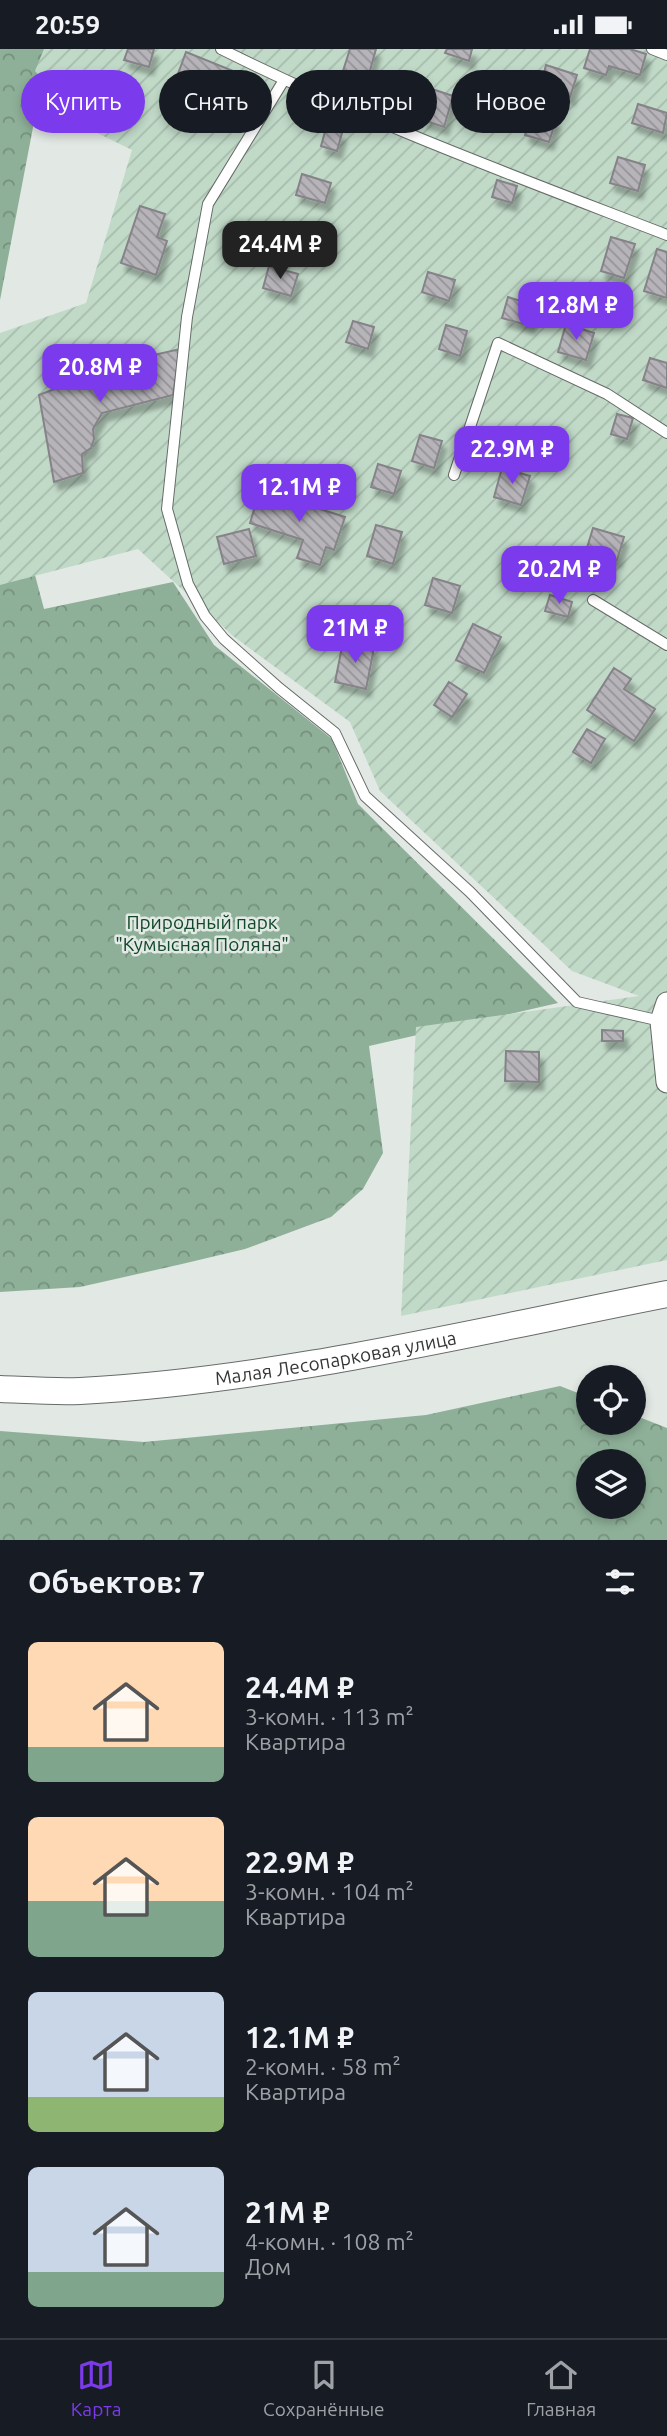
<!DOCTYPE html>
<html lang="ru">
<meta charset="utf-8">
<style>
body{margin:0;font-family:Ubuntu,sans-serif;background:#20242c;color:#f1f3f6;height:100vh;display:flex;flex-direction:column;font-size:26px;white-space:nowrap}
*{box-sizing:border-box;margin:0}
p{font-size:23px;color:#9ea1a6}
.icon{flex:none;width:38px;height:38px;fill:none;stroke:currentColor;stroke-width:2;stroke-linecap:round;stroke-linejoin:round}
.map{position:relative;height:1491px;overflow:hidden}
.sheet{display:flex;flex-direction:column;background:#171b24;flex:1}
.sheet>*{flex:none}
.hud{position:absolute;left:21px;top:21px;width:626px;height:63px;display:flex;gap:14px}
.tools{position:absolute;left:576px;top:1316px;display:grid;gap:14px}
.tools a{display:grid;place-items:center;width:70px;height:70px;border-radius:50%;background:#171b24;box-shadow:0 4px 10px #0003;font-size:35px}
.price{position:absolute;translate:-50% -60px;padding:0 16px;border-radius:14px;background:#7c3aed;color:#fff;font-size:23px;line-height:46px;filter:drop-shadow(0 2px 4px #0008)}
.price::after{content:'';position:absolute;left:50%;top:42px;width:21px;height:16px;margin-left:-10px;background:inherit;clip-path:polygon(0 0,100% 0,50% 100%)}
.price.active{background:#222;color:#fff}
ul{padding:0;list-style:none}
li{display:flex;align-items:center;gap:21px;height:175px;padding:0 28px}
li span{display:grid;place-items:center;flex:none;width:196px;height:140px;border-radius:10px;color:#555}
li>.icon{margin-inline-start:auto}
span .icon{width:84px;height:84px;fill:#fffc;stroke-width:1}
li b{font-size:30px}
h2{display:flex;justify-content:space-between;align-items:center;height:84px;padding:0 28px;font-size:30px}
.tag{padding:0 24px;border-radius:32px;background:#171b24;box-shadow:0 4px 10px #0003;font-size:24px;line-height:63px}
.tag.active{background:#7c3aed;color:#fff}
.status{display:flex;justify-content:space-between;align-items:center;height:49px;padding:0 35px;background:#171b24;direction:ltr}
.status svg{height:19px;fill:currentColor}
.tab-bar{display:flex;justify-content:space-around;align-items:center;height:98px;border-top:2px solid #363941;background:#171b24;font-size:19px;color:#9ea1a6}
.tab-bar a{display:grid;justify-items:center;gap:4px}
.tab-bar .active{color:#7c3aed}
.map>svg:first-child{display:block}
.forest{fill:url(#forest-crowns);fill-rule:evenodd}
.garden{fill:url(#garden-furrows)}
.building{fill:url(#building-back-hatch);stroke:#858388;stroke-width:2;filter:url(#shadow)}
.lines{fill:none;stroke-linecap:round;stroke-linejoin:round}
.service-casing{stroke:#666b68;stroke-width:12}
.minor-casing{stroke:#666b68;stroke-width:23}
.tertiary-casing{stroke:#666b68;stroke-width:28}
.service{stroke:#fff;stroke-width:10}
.minor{stroke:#fff;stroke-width:21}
.tertiary{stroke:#fff;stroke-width:26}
.labels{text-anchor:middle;stroke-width:5;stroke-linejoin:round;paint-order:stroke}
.park-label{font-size:19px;fill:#104929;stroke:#e2e8e4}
.street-label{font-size:19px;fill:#363836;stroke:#e2e8e4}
</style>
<div class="status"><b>20:59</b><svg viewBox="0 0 49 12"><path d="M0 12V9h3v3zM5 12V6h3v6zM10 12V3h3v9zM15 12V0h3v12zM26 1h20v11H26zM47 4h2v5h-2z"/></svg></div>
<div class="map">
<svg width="667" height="1491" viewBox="0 0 667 1491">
<defs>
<pattern id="forest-crowns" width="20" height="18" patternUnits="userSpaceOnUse" patternTransform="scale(1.75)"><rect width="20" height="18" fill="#8eb098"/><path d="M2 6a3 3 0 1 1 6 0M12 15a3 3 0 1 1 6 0" fill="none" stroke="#75907d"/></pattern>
<pattern id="garden-furrows" width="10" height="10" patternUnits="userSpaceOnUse" patternTransform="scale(1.75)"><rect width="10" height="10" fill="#c1dac8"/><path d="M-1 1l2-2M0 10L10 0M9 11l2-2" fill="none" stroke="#a6bcac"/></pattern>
<pattern id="building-back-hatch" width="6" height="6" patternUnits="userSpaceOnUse" patternTransform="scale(1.75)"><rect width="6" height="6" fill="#b6b4b9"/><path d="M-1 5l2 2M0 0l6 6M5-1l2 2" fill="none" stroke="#959397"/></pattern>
<filter id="shadow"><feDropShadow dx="4.5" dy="8" stdDeviation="2" flood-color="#0004"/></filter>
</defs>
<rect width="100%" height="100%" fill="#e2e8e4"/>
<path class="forest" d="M0,0H48L0,251Z
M0,394L44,560L173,533L214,596L332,690L358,755L558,954L369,997L383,1104L363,1140L331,1168L245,1200L182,1215L80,1238L0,1243Z
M560,1337L588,1348V1374H634V1366L667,1379V1491H0V1382L144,1393L426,1366ZM634,1412V1458H588V1412Z"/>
<path class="garden" d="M44,0H667V1211L401,1267L416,978L639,947L572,922L380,742L350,673L233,587L138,500L0,536V284L86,254L132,101L87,79L35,22Z"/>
<path class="building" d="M128,0H154L149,18L124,11Z
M350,0H376L367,32L342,25Z
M447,0H472L469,12L445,4Z
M590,0H630L646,5L640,26L609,17L606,26L584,19Z
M186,3L253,30L241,63L213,52L165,60Z
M546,16L577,26L570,48L540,39Z
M373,39L387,43L383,57L369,53Z
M432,40L453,47L444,78L423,71Z
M638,55L667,64L663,84L632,74Z
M331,58L348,64L345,74L328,69Z
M531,64L556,71L549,93L525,86Z
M326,79L342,84L337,102L321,97Z
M618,108L645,116L638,142L610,134Z
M302,125L331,134L325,154L296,146Z
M497,131L517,137L512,154L492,148Z
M140,157L165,165L157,188L167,192L156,226L121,214Z
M611,188L635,195L624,229L601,222Z
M657,200L667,203V249L644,242Z
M269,217L298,225L291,247L263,239Z
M428,223L455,231L449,252L422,243Z
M508,248L536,257L530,277L502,269Z
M353,272L374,278L368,300L346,293Z
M566,275L594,284L586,311L558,303Z
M446,276L467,282L460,307L439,300Z
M180,300L173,346L102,364L93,380L94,390L91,399L82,405L83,424L54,433L39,346L65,336L66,326Z
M650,309L667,314V339L643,331Z
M617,365L633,369L627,390L611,385Z
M420,386L442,392L434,419L412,412Z
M378,415L401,422L394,445L371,438Z
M502,419L530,427L521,456L494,448Z
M260,441L345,468L334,501L326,498L320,516L297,509L303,491L250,474Z
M376,476L402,483L393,515L367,507Z
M593,479L624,488L617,511L586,502Z
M249,480L256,507L224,515L217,488Z
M433,529L460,537L452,564L425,556Z
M550,546L572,553L568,568L545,562Z
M473,575L501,588L484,624L456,611Z
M343,593L374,599L366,640L335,633Z
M614,619L631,630L624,640L655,660L634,692L587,661Z
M449,633L467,645L452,668L434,656Z
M587,680L605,690L591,714L573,703Z
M602,981L623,982V992H602Z
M506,1002L539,1003V1033L505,1032Z"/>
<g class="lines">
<defs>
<path id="service" d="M221,0C365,72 517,128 667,186
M652,0L667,6
M284,31L208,155L187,268L167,460L188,535L205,567L224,590L279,639L335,684L365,747L470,843L577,953L661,972
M454,426L498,294L607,345L667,384
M593,551L667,596"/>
<path id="minor" d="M667,954L661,972L667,1033"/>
<g id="tertiary">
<path id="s1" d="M0,1340C26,1341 53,1343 80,1342C278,1331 473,1283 667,1245"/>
</g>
</defs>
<use href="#service" class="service-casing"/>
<use href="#minor" class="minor-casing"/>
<use href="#tertiary" class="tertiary-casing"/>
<use href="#service" class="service"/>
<use href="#minor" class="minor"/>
<use href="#tertiary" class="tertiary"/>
</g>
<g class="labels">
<g class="park-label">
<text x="202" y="880">Природный парк<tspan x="202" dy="22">"Кумысная Поляна"</tspan></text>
</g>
<g class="street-label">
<text dy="7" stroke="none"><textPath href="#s1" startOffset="338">Малая Лесопарковая улица</textPath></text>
</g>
</g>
</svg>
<div class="tools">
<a><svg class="icon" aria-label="locate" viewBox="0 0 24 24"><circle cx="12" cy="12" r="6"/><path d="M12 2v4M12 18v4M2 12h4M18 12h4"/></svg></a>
<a><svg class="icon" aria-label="layers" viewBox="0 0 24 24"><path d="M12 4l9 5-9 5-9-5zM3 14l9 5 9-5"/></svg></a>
</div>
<b class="price active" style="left:280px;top:232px">24.4M ₽</b>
<b class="price" style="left:576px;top:293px">12.8M ₽</b>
<b class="price" style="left:100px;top:355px">20.8M ₽</b>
<b class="price" style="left:512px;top:437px">22.9M ₽</b>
<b class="price" style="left:299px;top:475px">12.1M ₽</b>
<b class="price" style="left:559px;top:557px">20.2M ₽</b>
<b class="price" style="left:355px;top:616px">21M ₽</b>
<div class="hud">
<a class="tag active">Купить</a>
<a class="tag">Снять</a>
<a class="tag">Фильтры</a>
<a class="tag">Новое</a>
</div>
</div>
<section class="sheet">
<h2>Объектов: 7<svg class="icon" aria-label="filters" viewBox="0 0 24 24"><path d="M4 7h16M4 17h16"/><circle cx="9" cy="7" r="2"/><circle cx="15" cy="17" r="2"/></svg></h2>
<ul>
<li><span style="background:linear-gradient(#ffd9b3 75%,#7fa58c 0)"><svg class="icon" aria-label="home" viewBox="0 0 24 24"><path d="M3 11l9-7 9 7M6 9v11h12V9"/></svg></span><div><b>24.4M ₽</b><p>3-комн. · 113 m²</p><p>Квартира</p></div></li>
<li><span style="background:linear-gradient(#ffd9b3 60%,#7fa58c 0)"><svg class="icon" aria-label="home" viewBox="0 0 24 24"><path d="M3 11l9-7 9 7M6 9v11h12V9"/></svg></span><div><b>22.9M ₽</b><p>3-комн. · 104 m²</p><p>Квартира</p></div></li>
<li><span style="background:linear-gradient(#c9d6e8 75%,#8fb573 0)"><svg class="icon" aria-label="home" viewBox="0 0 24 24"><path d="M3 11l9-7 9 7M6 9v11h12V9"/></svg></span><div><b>12.1M ₽</b><p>2-комн. · 58 m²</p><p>Квартира</p></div></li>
<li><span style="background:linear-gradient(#c9d6e8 75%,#7fa58c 0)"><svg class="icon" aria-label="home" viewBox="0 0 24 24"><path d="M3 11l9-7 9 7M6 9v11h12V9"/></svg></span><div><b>21M ₽</b><p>4-комн. · 108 m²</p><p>Дом</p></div></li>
</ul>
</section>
<nav class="tab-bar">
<a class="active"><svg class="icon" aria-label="map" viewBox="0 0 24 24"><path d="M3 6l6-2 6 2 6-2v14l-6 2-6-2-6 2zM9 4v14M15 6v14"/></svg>Карта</a>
<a><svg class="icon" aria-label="saved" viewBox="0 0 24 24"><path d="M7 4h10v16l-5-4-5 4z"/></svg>Сохранённые</a>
<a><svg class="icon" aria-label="home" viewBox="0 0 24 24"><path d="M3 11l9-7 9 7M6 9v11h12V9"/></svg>Главная</a>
</nav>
